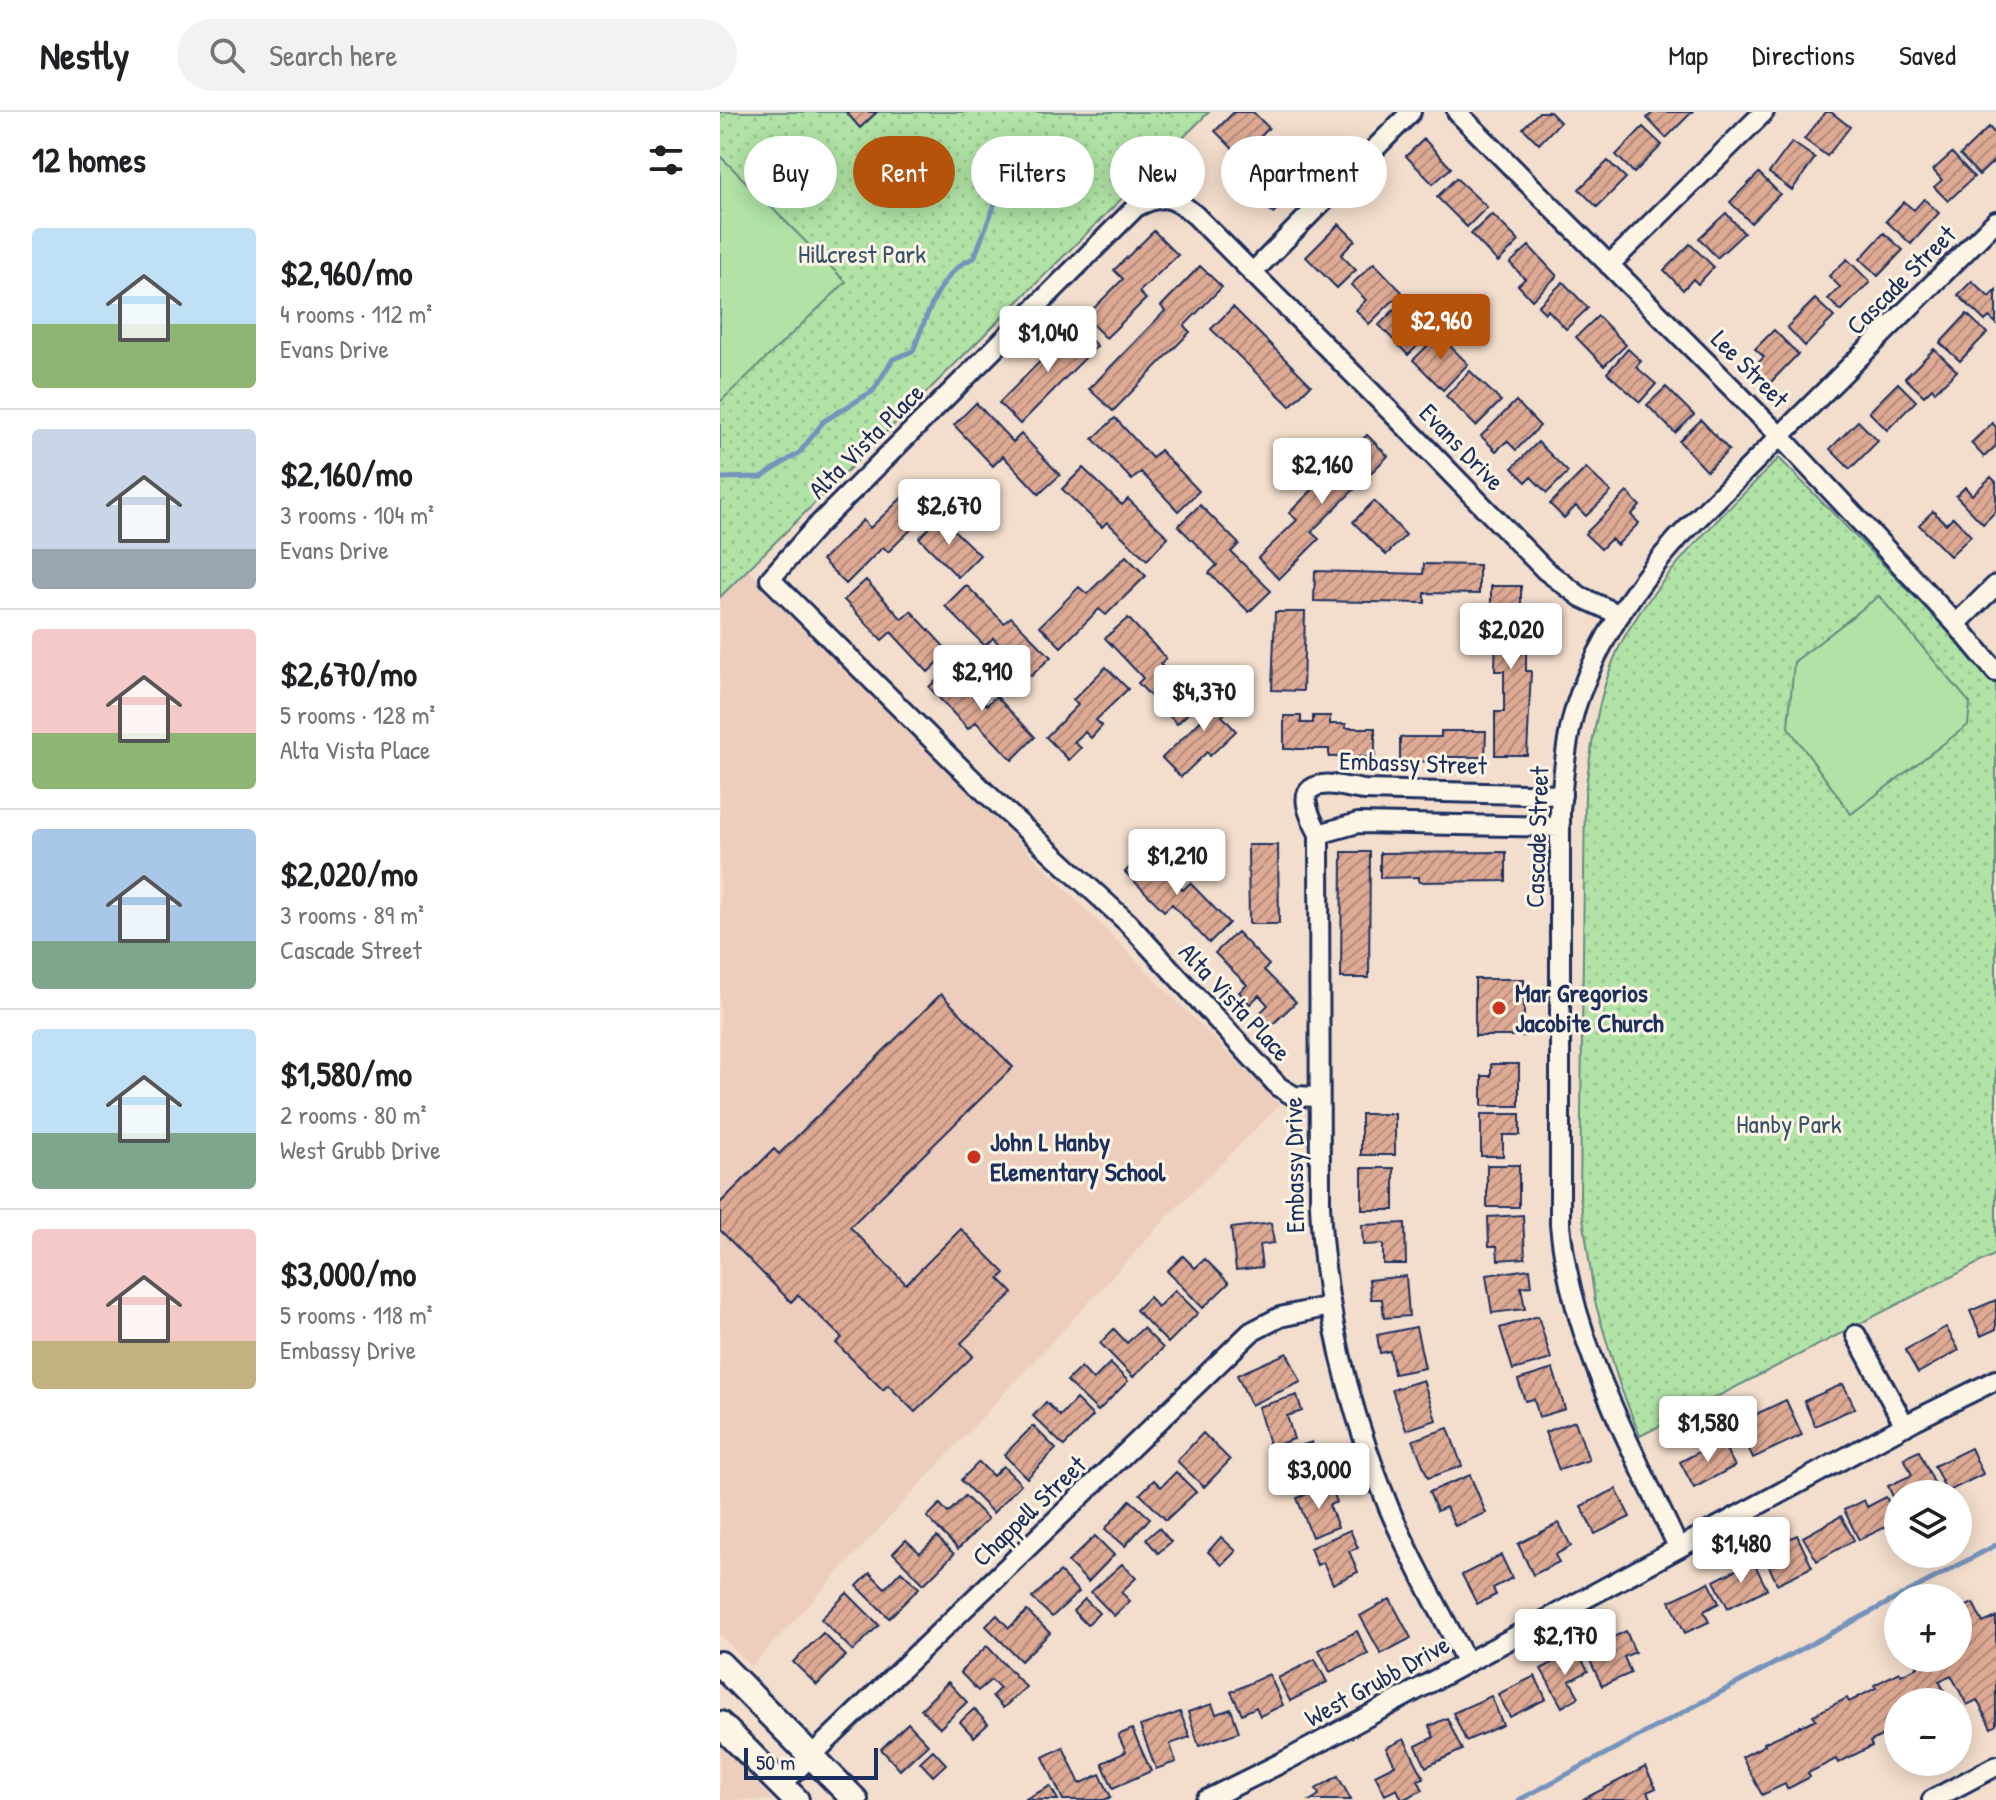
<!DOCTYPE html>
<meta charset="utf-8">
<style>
body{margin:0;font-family:"Patrick Hand",sans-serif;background:#f2f2f2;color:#202124;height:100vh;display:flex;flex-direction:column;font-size:30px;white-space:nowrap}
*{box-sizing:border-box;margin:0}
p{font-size:26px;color:#757577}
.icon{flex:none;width:44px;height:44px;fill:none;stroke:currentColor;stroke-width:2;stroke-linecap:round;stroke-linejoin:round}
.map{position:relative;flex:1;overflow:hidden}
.panel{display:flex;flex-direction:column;background:#fff;width:720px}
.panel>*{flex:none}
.hud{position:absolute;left:24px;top:24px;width:760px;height:72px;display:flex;gap:16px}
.buttons{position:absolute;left:1164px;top:1368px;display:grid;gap:16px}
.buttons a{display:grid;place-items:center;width:88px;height:88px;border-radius:50%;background:#fff;box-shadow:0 4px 20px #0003;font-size:40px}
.scale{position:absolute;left:24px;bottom:20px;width:134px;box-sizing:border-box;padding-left:8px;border:4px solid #1b2f5e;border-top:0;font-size:22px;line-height:28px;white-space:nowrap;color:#1b2f5e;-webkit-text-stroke:6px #fcf5e5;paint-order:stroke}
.price{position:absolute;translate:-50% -68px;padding:0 18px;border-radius:8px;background:#fff;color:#222;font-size:26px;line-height:52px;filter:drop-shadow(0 2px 4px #0008)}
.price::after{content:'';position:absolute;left:50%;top:48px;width:24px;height:18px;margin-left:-12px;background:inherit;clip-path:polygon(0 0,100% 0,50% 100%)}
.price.active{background:#b45309;color:#fff}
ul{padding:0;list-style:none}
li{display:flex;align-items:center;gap:24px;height:200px;padding:0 32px}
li+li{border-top:2px solid #e0e0e0}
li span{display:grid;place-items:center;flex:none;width:224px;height:160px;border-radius:8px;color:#555}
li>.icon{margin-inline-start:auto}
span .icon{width:96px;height:96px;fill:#fffc;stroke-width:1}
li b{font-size:34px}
h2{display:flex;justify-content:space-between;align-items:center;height:96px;padding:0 32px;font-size:34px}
.chip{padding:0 28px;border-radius:36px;background:#fff;box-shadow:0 4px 20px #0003;font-size:28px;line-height:72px}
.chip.active{background:#b45309;color:#fff}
header{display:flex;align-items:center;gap:48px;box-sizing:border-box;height:112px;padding:0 40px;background:#fff;border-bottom:2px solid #e0e0e0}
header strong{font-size:38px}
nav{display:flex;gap:44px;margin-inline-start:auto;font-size:28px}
.search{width:560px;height:72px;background:#f2f2f2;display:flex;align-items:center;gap:20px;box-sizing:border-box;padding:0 28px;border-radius:44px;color:#757577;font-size:30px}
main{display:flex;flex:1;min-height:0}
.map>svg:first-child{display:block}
.built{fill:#edcebc}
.park{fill:url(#park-dots);stroke:#668982;stroke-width:2}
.garden{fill:#b0e3a5;stroke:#668982;stroke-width:2}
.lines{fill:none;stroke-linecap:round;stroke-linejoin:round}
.stream{stroke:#7593bc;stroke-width:5}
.building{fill:url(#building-hatch);stroke:#1b2f5e;stroke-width:2}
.street-casing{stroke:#1b2f5e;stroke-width:24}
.secondary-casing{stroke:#1b2f5e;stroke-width:30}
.street{stroke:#fcf5e5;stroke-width:18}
.secondary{stroke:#fcf5e5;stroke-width:24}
.poi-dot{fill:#c8321e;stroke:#fcf5e5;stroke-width:3}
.labels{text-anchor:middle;stroke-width:6;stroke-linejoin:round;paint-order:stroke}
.park-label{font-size:26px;fill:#39536c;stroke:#fcf5e5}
.street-label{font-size:26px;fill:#1b2f5e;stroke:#fcf5e5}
.poi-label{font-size:26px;font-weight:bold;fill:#1b2f5e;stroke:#fcf5e5;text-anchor:start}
</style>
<header>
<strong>Nestly</strong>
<div class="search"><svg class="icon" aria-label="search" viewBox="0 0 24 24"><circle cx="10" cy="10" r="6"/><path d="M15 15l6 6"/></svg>Search here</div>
<nav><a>Map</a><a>Directions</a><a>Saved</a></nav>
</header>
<main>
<section class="panel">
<h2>12 homes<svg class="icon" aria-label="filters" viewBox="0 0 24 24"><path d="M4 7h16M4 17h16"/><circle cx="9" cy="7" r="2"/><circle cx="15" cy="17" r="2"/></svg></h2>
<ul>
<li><span style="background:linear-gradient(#bfe0f5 60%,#8fb573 0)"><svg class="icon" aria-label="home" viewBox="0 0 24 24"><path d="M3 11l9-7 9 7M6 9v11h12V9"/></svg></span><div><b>$2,960/mo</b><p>4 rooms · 112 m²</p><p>Evans Drive</p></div></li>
<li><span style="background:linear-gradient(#c9d6e8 75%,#9aa5b1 0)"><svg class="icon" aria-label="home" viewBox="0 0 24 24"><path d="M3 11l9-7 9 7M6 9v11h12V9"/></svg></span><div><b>$2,160/mo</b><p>3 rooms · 104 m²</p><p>Evans Drive</p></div></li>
<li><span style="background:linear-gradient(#f6c9c9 65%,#8fb573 0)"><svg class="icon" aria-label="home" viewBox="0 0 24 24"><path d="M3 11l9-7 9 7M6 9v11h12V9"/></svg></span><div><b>$2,670/mo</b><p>5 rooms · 128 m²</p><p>Alta Vista Place</p></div></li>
<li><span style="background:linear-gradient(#a9c7e8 70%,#7fa58c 0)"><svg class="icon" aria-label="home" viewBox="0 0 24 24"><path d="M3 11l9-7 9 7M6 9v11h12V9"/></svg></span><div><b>$2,020/mo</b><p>3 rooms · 89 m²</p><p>Cascade Street</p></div></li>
<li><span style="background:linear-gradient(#bfe0f5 65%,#7fa58c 0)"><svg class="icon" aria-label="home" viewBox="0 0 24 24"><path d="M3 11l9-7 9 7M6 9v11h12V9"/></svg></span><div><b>$1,580/mo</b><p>2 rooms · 80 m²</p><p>West Grubb Drive</p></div></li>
<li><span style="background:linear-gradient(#f6c9c9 70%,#c2b280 0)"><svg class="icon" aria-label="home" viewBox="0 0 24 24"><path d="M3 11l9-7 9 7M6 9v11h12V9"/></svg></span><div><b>$3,000/mo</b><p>5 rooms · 118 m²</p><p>Embassy Drive</p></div></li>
</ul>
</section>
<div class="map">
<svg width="1276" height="1688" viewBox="0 0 1276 1688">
<defs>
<pattern id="park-dots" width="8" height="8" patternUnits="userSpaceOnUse" patternTransform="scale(2)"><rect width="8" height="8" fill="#b0e3a5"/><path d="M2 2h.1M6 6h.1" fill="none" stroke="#97c390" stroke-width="1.8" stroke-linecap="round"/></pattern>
<pattern id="building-hatch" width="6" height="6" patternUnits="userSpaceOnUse" patternTransform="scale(2)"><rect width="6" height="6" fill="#dfaa94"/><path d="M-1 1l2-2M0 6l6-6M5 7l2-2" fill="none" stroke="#b48b7c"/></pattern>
</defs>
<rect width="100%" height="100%" fill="#f3decd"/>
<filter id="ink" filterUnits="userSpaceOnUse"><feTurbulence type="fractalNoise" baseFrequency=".0125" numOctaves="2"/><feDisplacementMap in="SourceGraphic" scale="16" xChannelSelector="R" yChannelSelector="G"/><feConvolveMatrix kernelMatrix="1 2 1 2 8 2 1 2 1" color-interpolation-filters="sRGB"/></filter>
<g filter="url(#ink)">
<path class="built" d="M28,457L560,993L455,1097L31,1555L0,1523V485Z
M0,1633L53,1688H0Z"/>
<path class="park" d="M0,0H489L0,485Z
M1059,346L1231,522L1276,572V1142L920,1324L899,1271L875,1190L860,1084L865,682C872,628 880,564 909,517C949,452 1006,400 1059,346Z"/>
<path class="garden" d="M0,44L126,170L0,290Z
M1159,484L1250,591L1248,613L1131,702L1068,615L1074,550Z"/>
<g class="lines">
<path class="stream" d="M0,366L42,365L80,340L104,309L153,279L173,247L193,239C205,209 220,157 254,146L276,89
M799,1688L1276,1433"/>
</g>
<path class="building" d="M126,0H157L140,16Z
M514,0H533L549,16L521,45L495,19Z
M819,0H830L840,10L819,32L803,16Z
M933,0H972L946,26L927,6Z
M1106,0H1111L1130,15L1107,44L1084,27Z
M923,15L942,33L914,61L896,43Z
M1269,15L1276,23V47L1259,63L1240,43Z
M704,27L731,56L713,72L686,44Z
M1072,30L1095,46L1072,78L1049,61Z
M1232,41L1254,65L1228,89L1214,75L1222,68L1213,58Z
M544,49L560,64L570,54L586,69L553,101L522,70Z
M888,49L906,66L877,95L859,77Z
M1039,61L1060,82L1031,111L1010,90Z
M736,66L767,95L747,115L717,85Z
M1204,87L1219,101L1191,132L1166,109L1184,90L1194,98Z
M1006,101L1024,121L997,146L979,126Z
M772,102L799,129L778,150L751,122Z
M619,112L635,128L621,143L636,158L617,176L586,145Z
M434,119L458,143L419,180L426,187L386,226L365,205L403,167L394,158Z
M1164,121L1183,138L1158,164L1140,147Z
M970,132L994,155L978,172L973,167L963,178L944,158Z
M809,134L837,164L812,188L798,173L805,167L790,151Z
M1127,147L1150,170L1121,199L1108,187L1120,175L1109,164Z
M654,151L682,180L649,212L636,198L646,188L631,173Z
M480,154L502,175L464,214L470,220L393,299L369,277L445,199L441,194Z
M1252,169L1269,185L1276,178V211L1269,205L1265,209L1238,183Z
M843,170L868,196L846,217L828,198L825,201L818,194Z
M1095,187L1114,205L1085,234L1067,215Z
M684,188L714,218L688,243L659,213Z
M513,195L591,273L570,294L491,217Z
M1247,202L1267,221L1240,249L1220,231Z
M878,204L906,233L884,254L856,225Z
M356,213L377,234L300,312L279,291Z
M1054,218L1078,242L1048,273L1032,257L1044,245L1035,237Z
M719,223L748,252L723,278L693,248Z
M908,237L921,249L916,255L936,272L920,290L887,261Z
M1214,237L1237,259L1215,280L1212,276L1204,284L1185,266Z
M750,259L781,289L756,314L726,284Z
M1178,271L1196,289L1167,318L1149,300Z
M946,275L974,303L955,321L927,293Z
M796,289L820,314L796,338L787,329L776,339L761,324Z
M256,291L293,330L301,322L340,363L319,382L283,344L273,354L234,313Z
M395,306L432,346L440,338L479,379L458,399L421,360L412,368L373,327Z
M981,308L1009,338L987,359L959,329Z
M1138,309L1158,329L1130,357L1110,337Z
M1272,311L1276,315V334L1264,345L1251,331Z
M647,323L668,344L591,420L599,427L559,467L538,446L577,408L569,401Z
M818,330L848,360L827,381L811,365L806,370L792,356Z
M363,356L402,393L408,387L448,425L427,448L387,410L382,415L342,377Z
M866,356L891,380L866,404L856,394L844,406L830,392Z
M1271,365L1276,370V399L1263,412L1236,384L1245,375L1252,383Z
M188,380L208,401L168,440L163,435L126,472L102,448L143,408L150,416Z
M907,380L920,394L911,403L919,411L897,433L891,427L881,437L865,422Z
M654,389L686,423L666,443L633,410Z
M480,393L519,432L511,440L551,479L529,500L489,461L497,453L458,414Z
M1213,399L1226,412L1233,405L1251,424L1230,444L1199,413Z
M220,405L260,443L238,465L199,426Z
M406,444L426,464L386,503L379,497L341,535L320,514L359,475L367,482Z
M704,452L759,453V482L705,481V491L594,489L595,459L703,462Z
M146,468L182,507L191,499L229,540L208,560L171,520L162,528L124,488Z
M246,473L284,511L291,505L331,545L311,564L273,526L265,534L225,494Z
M771,474H801V516H806V559H811L807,643H775V600H784V559H775L776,517H771Z
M555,500H585L583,579L552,578Z
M408,506L446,546L440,552L478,592L457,612L418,571L423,566L385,526Z
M231,554L267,593L276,584L315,625L292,648L256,610L248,617L209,575Z
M386,555L408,577L376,608L382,614L371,626L365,620L354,630L361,636L349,648L326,625L358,593L353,588Z
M503,570L519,587L502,604L516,619L490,644L487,640L461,665L442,646L494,596L486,586Z
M564,604H581V611H593V604H610V612H626V616H655V645H609V637H564Z
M721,619H766L765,645H724V650L680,649V625H721Z
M528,733H558L559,812H529Z
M425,740L463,778L470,771L509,811L489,831L452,792L444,799L405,760Z
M622,740H650L649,866H621Z
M786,740V769L699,770V765L660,766V741Z
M517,820L549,853L544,858L576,890L552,913L540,901L548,893L539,883L530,892L519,880L527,873L495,841Z
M755,867H804V924H755Z
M221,882L293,955L130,1115L186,1172L241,1117L285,1161L279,1167L293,1181L241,1231L253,1244L195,1300L168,1273L163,1278L116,1231L122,1226L78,1183L71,1190L0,1118V1091L54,1037L59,1042Z
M771,952H799V994H762V964H771Z
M641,1002H675V1043H641Z
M761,1002H800V1023H783V1044H761Z
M767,1053H799V1095H767Z
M642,1056H674V1098H642Z
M803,1103L805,1146L778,1148L777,1134H769L768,1105Z
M551,1111L554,1131L539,1133L542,1155L516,1158L511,1116Z
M685,1111L686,1152H663V1132L643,1133L642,1113Z
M463,1144L475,1156L485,1147L509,1171L483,1196L447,1159Z
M810,1157L812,1174L801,1175L805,1197L772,1201L766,1163Z
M686,1164L689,1204L664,1206L662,1187H651L649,1168Z
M455,1178L478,1201L448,1231L416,1198L429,1185L438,1195Z
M1276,1188V1217L1261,1224L1250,1199Z
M818,1204L831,1247L793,1258L780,1216Z
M696,1215L705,1256L674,1262L670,1239L660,1241L657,1223Z
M1226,1215L1239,1238L1198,1261L1185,1238Z
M423,1216L443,1236L413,1265L380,1231L394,1217L407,1231Z
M567,1241L581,1270L531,1293L517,1263Z
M390,1251L408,1269L378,1299L347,1269L361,1255L373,1268Z
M833,1257L845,1297L819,1305L814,1287L805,1289L798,1268Z
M703,1268L716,1308L686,1318L672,1278Z
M1123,1272L1135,1296L1095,1314L1084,1289Z
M577,1283L582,1299L567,1304L574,1327L550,1335L538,1295Z
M356,1287L373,1304L344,1334L313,1304L326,1290L340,1304Z
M1066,1288L1082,1323L1033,1346L1017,1311Z
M855,1309L869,1348L839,1358L825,1320Z
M313,1314L336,1337L307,1366L284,1343Z
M728,1316L742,1354L708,1366L693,1328Z
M483,1321L510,1348L484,1375L457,1349Z
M1001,1328L1015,1354L974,1376L960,1350Z
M592,1330L597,1346L589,1349L597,1371L572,1380L565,1360L555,1363L549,1344Z
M1251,1336L1263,1362L1227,1380L1214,1354Z
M1199,1339L1217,1377L1206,1382H1178V1396L1168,1374L1192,1363L1184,1346Z
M259,1350L273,1364L283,1354L301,1372L273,1401L241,1368Z
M456,1360L476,1380L446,1408L420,1382L434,1368L441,1375Z
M750,1363L766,1401L735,1414L726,1395L717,1399L709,1380Z
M610,1373L617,1390L609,1393L618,1415L592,1425L577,1386Z
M896,1377L910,1405L875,1422L861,1394Z
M245,1384L268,1407L238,1437L207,1405L220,1392L228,1401Z
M1166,1385L1178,1409L1139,1428L1124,1398L1144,1388L1147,1395Z
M410,1388L430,1406L405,1434L385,1417Z
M1121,1404L1134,1428L1097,1449L1083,1425Z
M839,1411L851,1434L835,1443L839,1450L813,1463L798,1432Z
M439,1416L451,1430L438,1441L426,1427Z
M630,1418L638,1436L629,1439L638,1460L613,1472L603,1450L597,1453L590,1436Z
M1077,1423L1092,1455L1057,1472L1048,1452L1058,1447L1052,1435Z
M375,1424L394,1443L368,1470L348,1450Z
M217,1425L234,1442L204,1472L173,1441L186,1428L200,1441Z
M501,1425L516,1439L502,1453L488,1440Z
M781,1443L792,1466L773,1476L776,1483L757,1492L742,1463Z
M1033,1449L1047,1477L1008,1496L994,1469Z
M402,1452L416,1466L401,1480L410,1489L394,1504L371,1480Z
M181,1459L199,1476L169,1506L137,1474L150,1461L165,1476Z
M340,1460L359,1480L332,1505L312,1486Z
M989,1470L999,1491L984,1499L989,1510L965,1521L950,1489Z
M127,1481L159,1513L133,1539L101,1507Z
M365,1487L379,1501L367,1513L353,1499Z
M670,1487L691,1526L661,1542L640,1504Z
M1253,1491L1263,1511L1276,1505V1613L1271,1616L1257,1588L1247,1593L1231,1563L1219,1569L1224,1578L1212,1584L1215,1590H1178V1618L1176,1616L1150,1630L1152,1634L1118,1651L1116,1647L1088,1661L1090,1665L1067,1677L1065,1672L1042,1683L1022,1645L1045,1633L1044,1631L1096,1607L1093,1603L1127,1586L1129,1590L1156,1576L1154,1573L1179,1560L1181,1563L1198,1555L1195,1549L1200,1546H1210L1214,1555L1225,1550L1223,1546H1238V1498Z
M307,1499L330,1521L301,1549L266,1514L277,1503L289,1516Z
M637,1519L648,1542L610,1560L599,1538Z
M906,1519L915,1540L904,1545L911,1561L882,1574L865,1538Z
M103,1521L126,1544L97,1573L73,1550Z
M267,1534L306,1575L283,1596L272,1584L280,1576L271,1568L258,1579L240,1560Z
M856,1538L868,1559L850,1569L859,1585L842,1595L821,1557Z
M595,1547L607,1570L570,1589L558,1566Z
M549,1562L563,1593L540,1604L536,1595L522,1602L511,1580Z
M815,1564L826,1587L790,1605L778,1582Z
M228,1570L247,1590L220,1616L201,1597Z
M771,1584L783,1613L746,1629L733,1601Z
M492,1592L496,1602L511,1597L519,1620L479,1634L468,1600Z
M254,1597L268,1612L254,1625L240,1610Z
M460,1600L470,1625L450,1632L456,1650L436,1657L420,1614Z
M727,1606L742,1638L706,1655L696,1634L714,1625L709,1614Z
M188,1611L208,1632L180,1658L161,1637Z
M412,1617L431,1659L393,1676L382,1651L406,1640L398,1623Z
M684,1627L704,1666L698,1668L703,1678L682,1688L677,1677L665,1683L655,1663L675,1653L666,1636Z
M343,1635L360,1672L380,1662L391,1685L384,1688H343L323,1645Z
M213,1638L226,1652L213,1664L200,1650Z
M925,1655L936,1676L927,1680L931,1688H862Z
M618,1664L631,1688H591L599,1683L596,1677Z
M330,1674L338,1688H304Z"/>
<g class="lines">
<defs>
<path id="street" d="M737,0L1061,325L1236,512L1276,560
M889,153L1044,0
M532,161L691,0
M1236,512L1276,473
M599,722L638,711L840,715
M598,985L574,984L559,975L407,810L266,681L50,467L96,415L416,95C444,81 452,84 475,103L684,313L825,458L861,485L900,503
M1136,1223L1185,1314
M958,1435C910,1331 851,1228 840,1112V698C844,660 846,619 860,582C881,525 918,471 958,426L1276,109
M746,1549C720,1499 691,1448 669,1396C630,1300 604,1195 600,1092L599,722C594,712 579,686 591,677C605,667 630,677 645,678C711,680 776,681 842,683
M61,1673L531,1220L560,1205L610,1194
M486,1688L567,1648L1195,1308L1276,1268
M1212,1688L1276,1654"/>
<path id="secondary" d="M0,1552L135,1688
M0,1612L76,1688"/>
</defs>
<use href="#street" class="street-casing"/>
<use href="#secondary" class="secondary-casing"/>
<use href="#street" class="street"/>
<use href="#secondary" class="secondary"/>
</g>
</g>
<g class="poi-dot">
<circle cx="779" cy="896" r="8"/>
<circle cx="254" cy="1045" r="8"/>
</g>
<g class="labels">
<g class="park-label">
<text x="142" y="151">Hillcrest Park</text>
<text x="1069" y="1021">Hanby Park</text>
</g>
<g class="street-label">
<text transform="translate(1181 168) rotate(-45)" y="9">Cascade Street</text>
<text transform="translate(1030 257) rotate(45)" y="9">Lee Street</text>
<text transform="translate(146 329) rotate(-45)" y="9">Alta Vista Place</text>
<text transform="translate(742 335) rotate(46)" y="9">Evans Drive</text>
<text transform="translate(693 651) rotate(2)" y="9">Embassy Street</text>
<text transform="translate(817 725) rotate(-88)" y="9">Cascade Street</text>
<text transform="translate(515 890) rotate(47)" y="9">Alta Vista Place</text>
<text transform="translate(574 1053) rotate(-91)" y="9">Embassy Drive</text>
<text transform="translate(309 1399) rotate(-44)" y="9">Chappell Street</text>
<text transform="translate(657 1569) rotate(-29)" y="9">West Grubb Drive</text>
</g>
<g class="poi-label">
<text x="795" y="890">Mar Gregorios<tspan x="795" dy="30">Jacobite Church</tspan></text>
<text x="270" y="1039">John L Hanby<tspan x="270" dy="30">Elementary School</tspan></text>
</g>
</g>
</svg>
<div class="buttons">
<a><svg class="icon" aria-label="layers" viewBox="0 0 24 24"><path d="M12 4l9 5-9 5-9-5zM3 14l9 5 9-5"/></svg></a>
<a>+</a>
<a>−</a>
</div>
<div class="scale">50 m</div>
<b class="price active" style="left:721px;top:250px">$2,960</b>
<b class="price" style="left:328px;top:262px">$1,040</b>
<b class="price" style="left:602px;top:394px">$2,160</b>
<b class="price" style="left:229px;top:435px">$2,670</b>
<b class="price" style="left:791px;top:559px">$2,020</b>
<b class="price" style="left:262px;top:601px">$2,910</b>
<b class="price" style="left:484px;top:621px">$4,370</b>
<b class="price" style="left:457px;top:785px">$1,210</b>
<b class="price" style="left:988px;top:1352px">$1,580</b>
<b class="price" style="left:599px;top:1399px">$3,000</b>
<b class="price" style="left:1021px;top:1473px">$1,480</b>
<b class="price" style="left:845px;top:1565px">$2,170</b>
<div class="hud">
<a class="chip">Buy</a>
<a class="chip active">Rent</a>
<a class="chip">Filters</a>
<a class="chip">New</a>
<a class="chip">Apartment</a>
</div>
</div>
</main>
